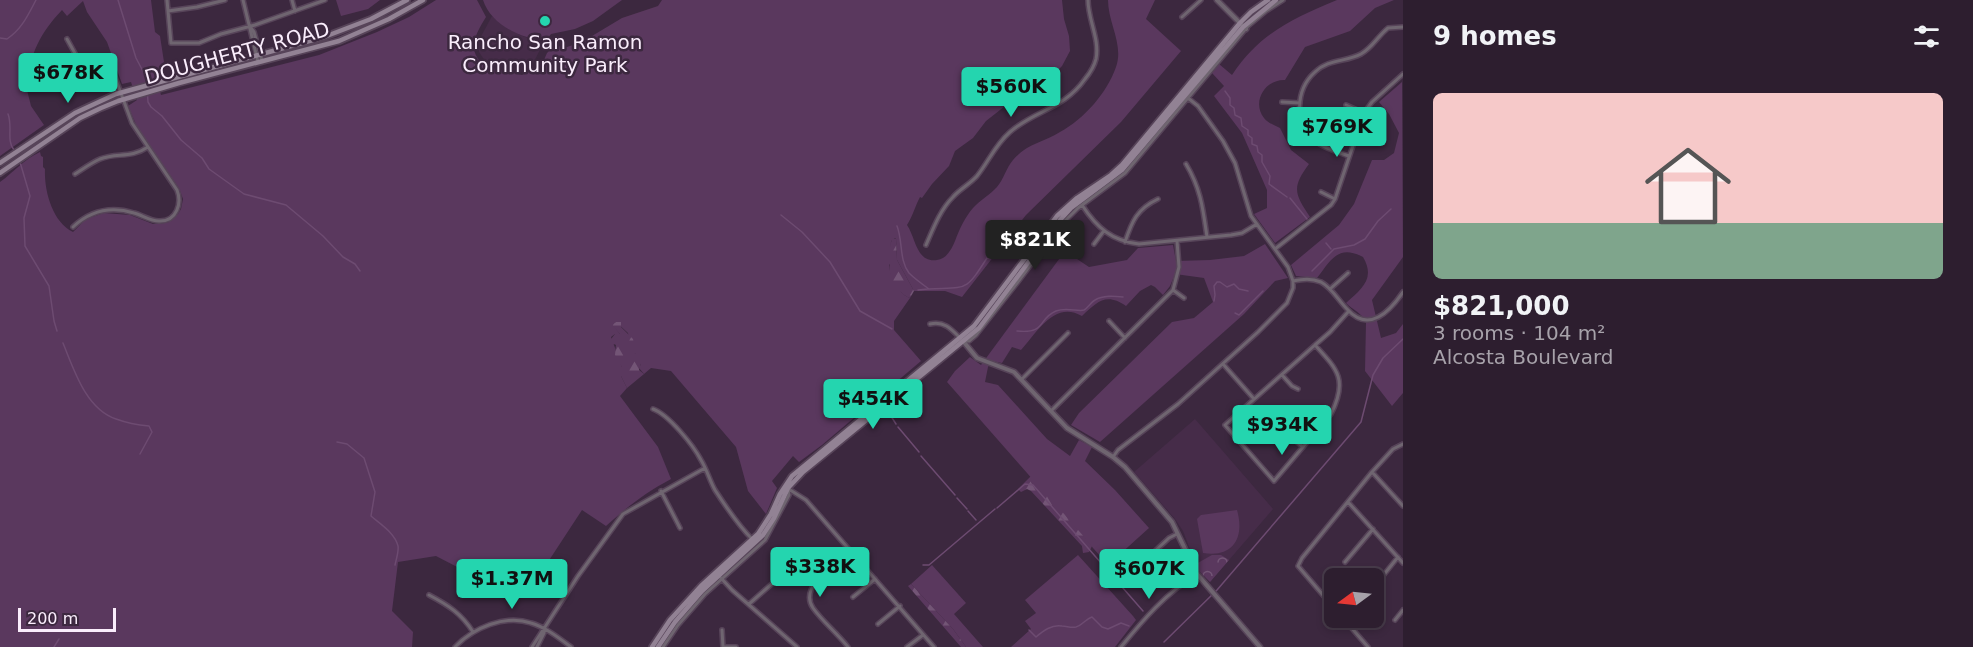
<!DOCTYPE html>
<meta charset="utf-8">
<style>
body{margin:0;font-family:"DejaVu Sans",sans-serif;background:#352737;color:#f1f3f6;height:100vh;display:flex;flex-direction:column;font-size:22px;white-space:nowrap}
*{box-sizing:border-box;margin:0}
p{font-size:20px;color:#a7a2aa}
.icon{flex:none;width:33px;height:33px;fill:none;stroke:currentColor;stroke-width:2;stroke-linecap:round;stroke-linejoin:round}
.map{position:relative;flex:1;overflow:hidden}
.drawer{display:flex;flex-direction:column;background:#2d1e2f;width:570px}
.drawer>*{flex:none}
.needle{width:39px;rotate:255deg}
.fabs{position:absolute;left:1324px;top:568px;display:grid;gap:12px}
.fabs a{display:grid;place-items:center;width:60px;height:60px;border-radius:9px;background:#2d1e2f;box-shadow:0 3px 9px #0003,0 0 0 2px #483c4b;font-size:30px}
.scale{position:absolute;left:18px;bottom:15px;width:98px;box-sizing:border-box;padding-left:6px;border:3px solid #faedfc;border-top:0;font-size:16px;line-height:21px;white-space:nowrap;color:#faedfc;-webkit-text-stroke:4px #3c283f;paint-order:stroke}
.price{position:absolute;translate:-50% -51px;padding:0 14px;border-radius:6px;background:#24d5af;color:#111;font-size:20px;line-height:39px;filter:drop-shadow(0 2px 3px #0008)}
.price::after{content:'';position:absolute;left:50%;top:36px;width:18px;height:14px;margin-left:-9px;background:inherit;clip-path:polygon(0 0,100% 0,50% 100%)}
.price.on{background:#222;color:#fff}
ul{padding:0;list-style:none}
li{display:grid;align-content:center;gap:12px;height:318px;padding:0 30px}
li span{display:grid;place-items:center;height:186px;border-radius:9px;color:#555}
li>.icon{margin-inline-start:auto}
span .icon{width:108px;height:108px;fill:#fffc;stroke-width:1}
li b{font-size:26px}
h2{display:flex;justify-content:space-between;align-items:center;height:72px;padding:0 30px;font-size:26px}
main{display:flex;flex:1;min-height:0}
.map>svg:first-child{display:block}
.built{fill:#462c49}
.green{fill:#5a385e}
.forest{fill:url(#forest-firs)}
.park{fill:url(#park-crowns)}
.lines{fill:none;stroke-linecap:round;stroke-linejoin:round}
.stream{stroke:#6d4b71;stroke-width:1.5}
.minor-casing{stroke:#574459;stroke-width:6}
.tertiary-casing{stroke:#574459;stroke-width:7}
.secondary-casing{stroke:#574459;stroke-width:8}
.minor{stroke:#6f6570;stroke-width:3}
.tertiary{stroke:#6f6570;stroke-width:4}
.secondary{stroke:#928294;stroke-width:4.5}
.poi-dot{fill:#24d5af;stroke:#3c283f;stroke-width:2}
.labels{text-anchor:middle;stroke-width:5;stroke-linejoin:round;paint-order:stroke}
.poi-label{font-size:20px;fill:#faedfc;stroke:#3c283f}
.street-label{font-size:20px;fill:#faedfc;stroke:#3c283f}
</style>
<main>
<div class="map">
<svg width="1403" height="647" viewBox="0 0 1403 647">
<defs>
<pattern id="forest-firs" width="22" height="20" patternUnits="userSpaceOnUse" patternTransform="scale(1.5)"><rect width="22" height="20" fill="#5a385e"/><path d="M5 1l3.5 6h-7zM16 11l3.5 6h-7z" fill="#735576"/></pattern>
<pattern id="park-crowns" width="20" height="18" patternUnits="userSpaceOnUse" patternTransform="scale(1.5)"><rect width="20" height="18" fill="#5a385e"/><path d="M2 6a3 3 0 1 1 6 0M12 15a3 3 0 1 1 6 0" fill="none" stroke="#735576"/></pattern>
</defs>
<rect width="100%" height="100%" fill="#3c283f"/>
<path class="built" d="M492,16L520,35L533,40L544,41L534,62L527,68L516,71L488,64L485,61L479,52L478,42Z
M1195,419L1273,509L1210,582L1198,570L1183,531L1175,519L1134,472Z"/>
<path class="green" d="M0,0H151L155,32L160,36L164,62L156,77L161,95L319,55L377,32L409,17L436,0H477L486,17C475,35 465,52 487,67L522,75L531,70L540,69L547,53L554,46L567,47L582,42L622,18L658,6L662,0H1062L1064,19L1069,36L1070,51L1062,66L1047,82L1038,88L1013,98L1009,103L986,121L973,138L955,151L949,166L932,184L922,198L920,197C915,206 913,216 907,225C916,238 916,263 937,260C947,259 952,248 955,241C959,230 965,217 973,208C980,200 990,195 997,187C1004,179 1006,168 1013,160C1026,144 1044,142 1060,132C1084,119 1107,93 1116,67C1124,45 1108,23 1108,0H1155L1146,19L1181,51L1121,122L1026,215L962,297L945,291H914L897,260L896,239L895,238L891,241C891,259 885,268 896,284C900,290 902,295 910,298L894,321V330L921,361L822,445L799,462L793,456L772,481L777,488L766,514L748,491L736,447L671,371L651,368L644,374L639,368L641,364L635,353H631L628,333L616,322L613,325L620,334H615L611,337L622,367L621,376L627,388L620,396L658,447L671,479C645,493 627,507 606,526L582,510L527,594L513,585L488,583L436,556L398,562L392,611L413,632L412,647H0V182C14,172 24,159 40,152L41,156L43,157V167L45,169C44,190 52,222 73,232L86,219L104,213L130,215L153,224H160L169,222L178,214L181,209L183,199L179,188L138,129L128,106L137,100L131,82L122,84L107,42L87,12L83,1L67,16L62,10C41,32 29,54 28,85L26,86L31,106L44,125L0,156Z
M336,0H380L368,9L341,16Z
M483,0H622L593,21L575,29L551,34L546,41C522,39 491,25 483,0Z
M1337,0H1394L1375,8L1350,31L1305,47L1285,80C1266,79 1251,101 1264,118C1268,123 1274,125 1280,128L1291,150L1309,164C1291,188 1295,194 1310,217L1275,243L1254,214L1267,208V190L1242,133L1214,96L1224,86L1212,73L1219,64L1232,75C1260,33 1292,19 1337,0Z
M1402,82L1403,257L1372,300L1381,338L1396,333L1403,324V393L1392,406L1365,371L1366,322C1362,313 1353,310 1346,303C1361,289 1376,279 1363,257C1338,244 1331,260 1317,278L1296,276L1291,265L1339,225L1354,204L1372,160H1384L1394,153L1399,133L1389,114L1379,102Z
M1265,244L1288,278L1275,281L1244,314L1100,442L1071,425L1079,413L1172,322L1194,318L1213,302L1204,278L1175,274L1170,286L1163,295L1155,287L1151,285L1140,291L1126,306C1106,292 1097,302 1082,316C1055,300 1037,332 1021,350L1012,347L1002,363L992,361L988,367L985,382L998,385L1047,439L1070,456L1079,440L1092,447L1085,461L1115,490L1149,528L1108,565L947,382L955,371L970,357L981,365L1065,251L1089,267L1127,260L1138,248L1173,245L1176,261L1210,260L1244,256Z
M1237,510C1245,538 1233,558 1203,553L1197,519L1201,515Z
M1078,555L1133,616L1136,620L1115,647H1011L1031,629L1025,621L1036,613L1025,600Z
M932,565L966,603L954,614L983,647H966L953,629L911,584Z"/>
<path class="forest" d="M892,238L896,239L897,260L914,291L910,298C899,294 887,276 890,265L887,261Z
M616,322H621V327L633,339L634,344L631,352L638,354L642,360L639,370L644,374L627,388L621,376L615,373L617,369L622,367L615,355L616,345L614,344L610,346L608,343L615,334H620L612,325Z
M1031,476L1092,546L1089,552L1083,553L1082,546L1031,491L1027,489L1021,492L1018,489Z
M911,584L953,629L966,647H961L908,586Z"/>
<path class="park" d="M1212,555H1221L1229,560L1210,582L1198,570L1196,564Z"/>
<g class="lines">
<path class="stream" d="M118,0L136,58L145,75L147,83
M0,38L7,39C22,29 28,15 36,0
M147,87L148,102L151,107L162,116L181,140L202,158L209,169L244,194L286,205L323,236L343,257L355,264L360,271
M1225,91L1230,98V105L1234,108L1235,115L1241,118L1242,126L1248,130V135L1252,138V144L1257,146L1258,152L1262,155V162L1270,176L1269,184L1287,197
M8,114C13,127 6,140 14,150
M20,162L30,196L24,218L25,246L49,286L54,321L57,331
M1290,198L1307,219
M781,215L802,232L830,262L860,311L892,329
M897,226C903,241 899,260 909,273C915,279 922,284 929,289C968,287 965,292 987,258L994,257
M1326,243L1331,249
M1312,271L1334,249L1354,245L1365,239L1378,221L1391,209
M918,290L928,289
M1214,301L1215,295L1214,286L1217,282H1220L1227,287L1234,284L1239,289L1248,291
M1235,313L1239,315L1263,291
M1017,331C1047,334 1037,319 1056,311C1066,307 1079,312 1084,310C1088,308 1091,302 1095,300C1103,295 1114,296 1123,297
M63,343C74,370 86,409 116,419C127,423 138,425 149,426L152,432L140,454
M889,413L896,424
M898,427L919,452
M337,442L347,444L364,458L375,492L371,516C380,524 395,533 398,546C399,551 396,560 395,565
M921,456L955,495
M957,498L967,509
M997,508L1025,484L1033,485L1143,611
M968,511L976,520
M923,565H929L995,509
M1029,630L1036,637C1043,631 1052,624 1062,626C1067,626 1070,628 1076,627C1081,626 1086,619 1092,617L1102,627L1108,629L1121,623L1129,626
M1164,642L1217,590L1361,422L1373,375L1383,358L1403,339
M54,647L59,639"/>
<defs>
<path id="minor" d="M167,0L171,43H199L221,34L255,25L325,0
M243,0L258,62
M292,0L295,11
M168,11L197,7L225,0
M1182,17L1201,0
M251,28L254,32L262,61
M67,39L83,68
M47,84L103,59L109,61L132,123L177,190C182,203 177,221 160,221C152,222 142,215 134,213C111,206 90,211 73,227
M1282,102L1300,103
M1346,105L1364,113
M1356,135L1378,139
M1349,156C1338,152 1325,149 1315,141C1294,124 1295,90 1315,72C1328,59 1346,62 1361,54C1372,48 1378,36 1388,28L1403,27
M1186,164C1201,189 1203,209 1207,237
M75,174C83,169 91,163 100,159C117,152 130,159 148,147
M1321,192L1335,199
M1082,205C1097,228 1112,241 1139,244L1231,235L1242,233L1257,224
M1125,242C1132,221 1137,209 1158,199
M1094,244L1103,232
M926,245C933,229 940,210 953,197C960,189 970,184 977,176C989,161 995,145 1010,132C1035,110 1064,109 1085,79C1090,73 1094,67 1096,59C1100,39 1088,20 1088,0
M1275,249L1331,205L1335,199L1364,113L1372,102L1403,74
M1293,281C1303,279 1311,278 1321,282C1332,288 1338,300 1347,309C1369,334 1390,311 1403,292
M1330,289L1348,273
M1173,290L1184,298
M1109,321L1125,338
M930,324C945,320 953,331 963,341H969L976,335L1017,283L1059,227L1078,208L1125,173L1248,26L1266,11L1283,0
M1315,345L1225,425L1274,481L1331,414C1348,380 1338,370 1315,345L1330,332L1348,312
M1223,364L1254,399
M1282,375L1292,386L1298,389
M1022,379L1068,333
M653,409C669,415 693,445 701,460C707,470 710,481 715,490C726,507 738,525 752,539
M1051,411L1173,290L1179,267L1177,241
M1280,428L1303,447
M1113,457L1118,450L1178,404L1258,332L1287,303L1293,288V281L1288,267L1251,216L1235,163L1223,141L1198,106L1188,98
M1372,472L1403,506
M787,488L806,500L934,647
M661,491L680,528
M1348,502L1403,563
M802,552L821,576
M1345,562L1373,529
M1137,568L1169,538L1177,534
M721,578L732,590L797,647
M1374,587L1398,557
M429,595C448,605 462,614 473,632
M853,597L875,579
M749,604L774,582
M1335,609L1298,566L1302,558L1372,472L1393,449L1403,444
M1343,618L1368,647
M1395,620L1403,610
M878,624L900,606
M722,630L723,647
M455,647C473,628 505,614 531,623C545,627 559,638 571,647
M532,647L578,576L623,514L705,468
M537,647L544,633V629
M663,647L678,625L705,594L765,540L789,495L788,490
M723,647H736
M848,647C837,633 823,622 813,608C798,586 836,563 850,551
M907,647L923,635
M1121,647C1143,620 1166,593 1197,574"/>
<path id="tertiary" d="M1217,0L1246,29
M963,341L977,358L1014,372L1067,428L1113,457L1125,467L1172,522L1197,574L1260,647"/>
<path id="secondary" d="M0,163L75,113L116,94L324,37L371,19L407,0
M0,173L80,118L101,108L118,101L179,83L339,41L389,19L423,0
M652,647L670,620L701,586L758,534L771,514L780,494L792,476L974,326L1057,216L1077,198L1111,175L1122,165L1240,23L1251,12L1268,0
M658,647L675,622L702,591L763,535L774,518L788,488L803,472L979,328L1060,220L1071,208L1122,170L1243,27L1276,0"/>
</defs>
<use href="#minor" class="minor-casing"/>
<use href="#tertiary" class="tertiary-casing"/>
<use href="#secondary" class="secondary-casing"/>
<use href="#minor" class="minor"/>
<use href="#tertiary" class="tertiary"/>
<use href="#secondary" class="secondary"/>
</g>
<circle class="poi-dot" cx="545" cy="21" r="6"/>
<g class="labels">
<g class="poi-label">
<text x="545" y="49">Rancho San Ramon<tspan x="545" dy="23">Community Park</tspan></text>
</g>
<g class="street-label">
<text transform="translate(237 53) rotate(-15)" y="7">DOUGHERTY ROAD</text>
</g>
</g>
</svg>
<div class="fabs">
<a><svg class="needle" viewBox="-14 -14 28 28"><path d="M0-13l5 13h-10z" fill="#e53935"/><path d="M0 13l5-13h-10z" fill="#a7a2aa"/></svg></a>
</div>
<div class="scale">200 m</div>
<b class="price" style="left:68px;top:104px">$678K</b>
<b class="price" style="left:1011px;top:118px">$560K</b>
<b class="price" style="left:1337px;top:158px">$769K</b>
<b class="price on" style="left:1035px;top:271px">$821K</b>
<b class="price" style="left:873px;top:430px">$454K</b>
<b class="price" style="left:1282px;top:456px">$934K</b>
<b class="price" style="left:820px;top:598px">$338K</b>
<b class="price" style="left:1149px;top:600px">$607K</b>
<b class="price" style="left:512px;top:610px">$1.37M</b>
</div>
<section class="drawer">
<h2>9 homes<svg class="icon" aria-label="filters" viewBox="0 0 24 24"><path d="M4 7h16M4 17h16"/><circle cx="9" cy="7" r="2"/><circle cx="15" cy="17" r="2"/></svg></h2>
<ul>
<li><span style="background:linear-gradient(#f6c9c9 70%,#7fa58c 0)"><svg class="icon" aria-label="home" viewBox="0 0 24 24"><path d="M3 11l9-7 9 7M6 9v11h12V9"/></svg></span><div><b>$821,000</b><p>3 rooms · 104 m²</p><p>Alcosta Boulevard</p></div></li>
</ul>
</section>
</main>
